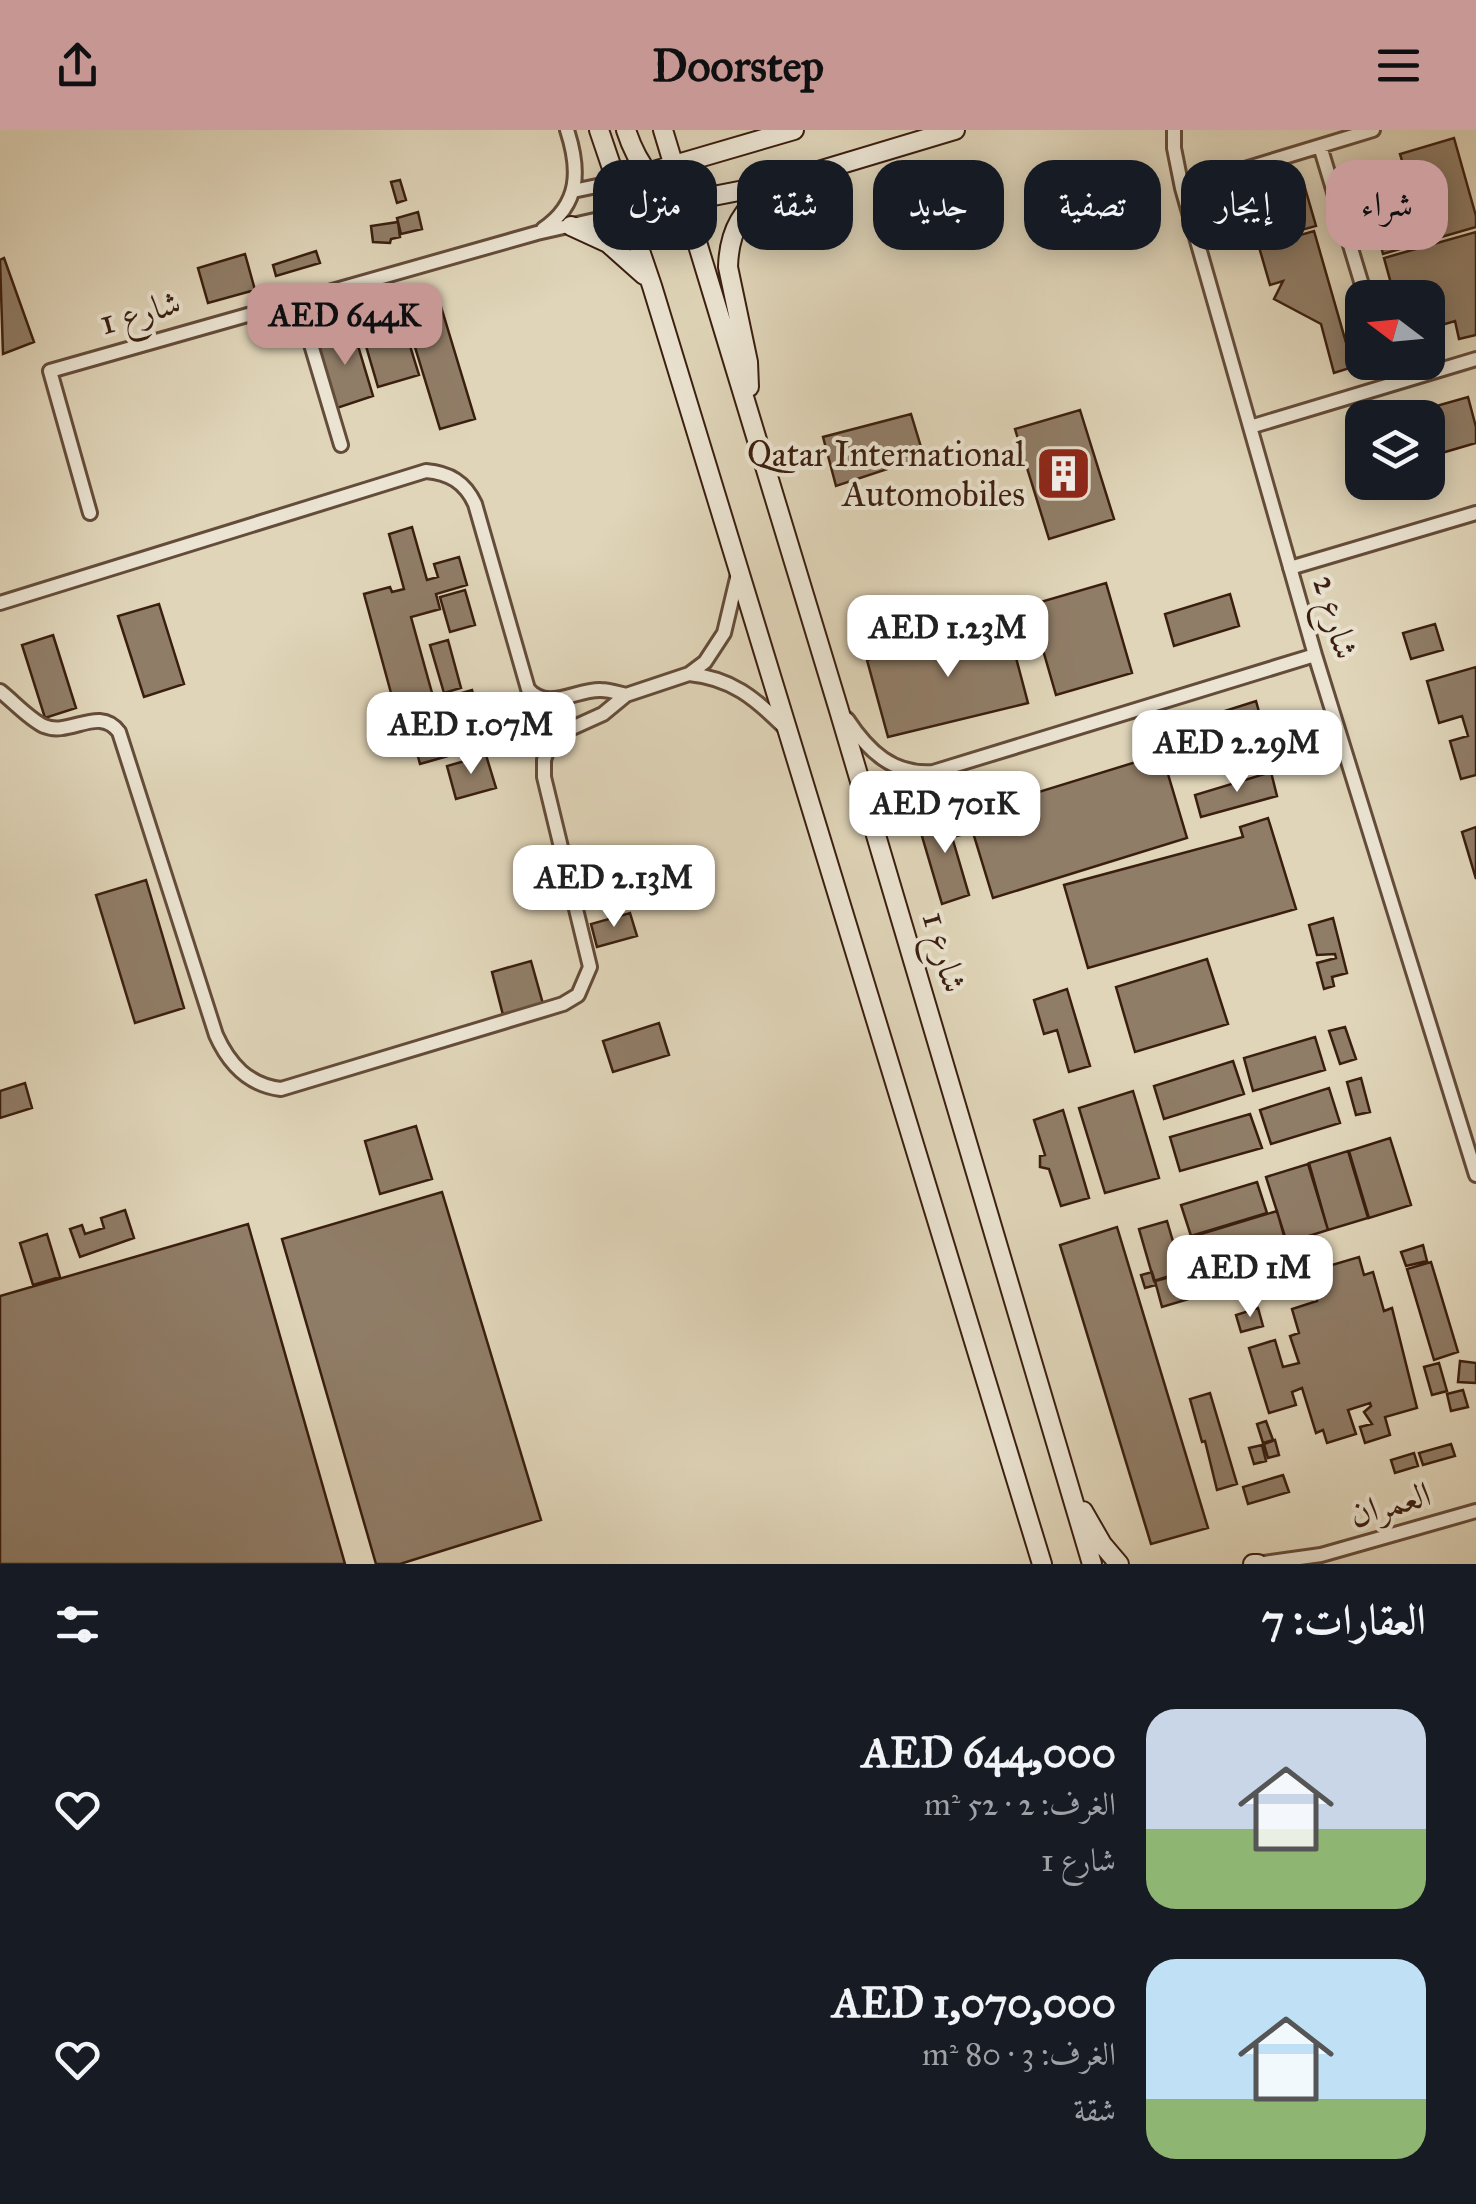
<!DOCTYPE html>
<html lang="ar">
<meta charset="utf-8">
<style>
body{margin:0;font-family:"IM FELL Great Primer",Amiri,serif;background:#242831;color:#f1f3f6;direction:rtl;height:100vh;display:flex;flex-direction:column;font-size:38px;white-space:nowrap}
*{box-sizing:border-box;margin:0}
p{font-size:32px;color:#9ea1a6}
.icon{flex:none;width:55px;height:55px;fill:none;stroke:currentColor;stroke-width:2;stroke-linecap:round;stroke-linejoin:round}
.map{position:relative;height:1434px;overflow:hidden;direction:ltr}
.side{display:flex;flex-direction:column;background:#171b24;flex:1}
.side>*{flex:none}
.banner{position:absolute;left:30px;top:30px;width:1418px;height:90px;direction:rtl;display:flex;gap:20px}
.needle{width:65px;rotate:286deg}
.tools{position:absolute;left:1345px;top:150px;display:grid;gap:20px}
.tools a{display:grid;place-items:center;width:100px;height:100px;border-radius:20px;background:#171b24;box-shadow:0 5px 25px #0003;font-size:50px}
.price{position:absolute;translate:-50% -85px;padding:0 22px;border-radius:20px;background:#fff;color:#222;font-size:32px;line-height:65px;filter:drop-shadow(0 2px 5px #0008)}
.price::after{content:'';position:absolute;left:50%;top:60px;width:30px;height:22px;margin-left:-15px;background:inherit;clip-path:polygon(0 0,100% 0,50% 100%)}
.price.selected{background:#c59692;color:#111}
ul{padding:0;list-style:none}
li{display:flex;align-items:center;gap:30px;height:250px;padding:0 50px}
li span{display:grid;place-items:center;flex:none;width:280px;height:200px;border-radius:30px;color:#555}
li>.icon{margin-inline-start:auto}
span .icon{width:120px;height:120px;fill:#fffc;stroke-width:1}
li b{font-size:42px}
h2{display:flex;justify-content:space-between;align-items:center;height:120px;padding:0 50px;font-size:42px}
.chip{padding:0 35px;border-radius:30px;background:#171b24;box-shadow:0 5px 25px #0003;font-size:35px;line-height:90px}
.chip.selected{background:#c59692;color:#111}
header{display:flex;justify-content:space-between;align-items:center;height:130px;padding:0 50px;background:#c59692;color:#111;font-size:45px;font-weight:700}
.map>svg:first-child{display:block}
.building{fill:#907d67;stroke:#3a1e0f;stroke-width:2.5}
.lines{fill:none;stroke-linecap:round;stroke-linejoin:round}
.street-casing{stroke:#644c3a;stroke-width:18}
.secondary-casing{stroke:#3a1e0f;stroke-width:22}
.street{stroke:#ebe4d2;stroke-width:12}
.secondary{stroke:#ebe4d2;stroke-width:18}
.labels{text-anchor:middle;stroke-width:8;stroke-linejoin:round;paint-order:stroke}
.street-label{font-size:35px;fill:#3a1e0f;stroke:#ebe4d2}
.poi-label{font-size:35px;fill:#3a1e0f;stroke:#ebe4d2;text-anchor:end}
</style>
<header><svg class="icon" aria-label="menu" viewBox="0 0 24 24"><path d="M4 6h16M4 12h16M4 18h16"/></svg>Doorstep<svg class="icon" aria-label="share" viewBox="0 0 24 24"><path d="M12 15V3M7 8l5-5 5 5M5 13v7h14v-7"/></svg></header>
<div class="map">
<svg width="1476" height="1434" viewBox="0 0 1476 1434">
<rect width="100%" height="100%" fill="#e0d5b9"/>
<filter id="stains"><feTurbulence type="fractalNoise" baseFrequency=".002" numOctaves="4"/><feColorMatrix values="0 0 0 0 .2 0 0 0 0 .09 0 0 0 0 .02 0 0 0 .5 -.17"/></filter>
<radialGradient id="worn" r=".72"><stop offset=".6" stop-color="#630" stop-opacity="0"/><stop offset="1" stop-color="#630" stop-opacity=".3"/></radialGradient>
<path class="building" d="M1454,8L1476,86V97L1383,124L1371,79L1413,67L1400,24Z
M400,50L406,70L397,73L391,52Z
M1303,51L1316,96L1255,113L1242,69Z
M418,82L422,99L401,104L397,88Z
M398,92L400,107L391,109L390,113L373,112L371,96Z
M1314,101L1353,237L1334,243L1321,194L1274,169L1283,151L1270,155L1259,117Z
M1476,102V205L1459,209L1455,191L1428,199V168H1395L1384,128Z
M316,121L320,133L276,146L273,135Z
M245,124L255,160L208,173L198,138Z
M4,128L34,212L3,224L0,130Z
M439,170L475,289L440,299L404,181Z
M401,187L419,245L378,257L361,199Z
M353,199L373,266L337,278L316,211Z
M1468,267L1476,297V313L1428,327V288H1394Z
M1080,280L1114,389L1049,409L1015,299Z
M911,284L924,327L836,356L823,307Z
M412,397L427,450L438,447L434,434L459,427L467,455L436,464L440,479L411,487L432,563L394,574L364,464L390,457L392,462L404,459L389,404Z
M1106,453L1132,543L1056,565L1030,475Z
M465,460L475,495L450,502L440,467Z
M1230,464L1239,496L1174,516L1165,484Z
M159,474L184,554L144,567L118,486Z
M1006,490L1028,573L888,607L867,530Z
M1435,494L1443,520L1411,529L1403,503Z
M53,505L76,578L45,588L22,515Z
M448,510L461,558L444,563L430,515Z
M1476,537V645L1461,649L1450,611L1468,606L1462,586L1439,593L1427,551Z
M472,560L487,615L420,634L415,615L427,612L422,596L408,601L402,580Z
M1256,571L1269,618L1181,643L1168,599Z
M1162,624L1187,708L993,768L964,673L987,666L990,677Z
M486,625L496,658L456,669L447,636Z
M1271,642L1277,666L1201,687L1195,665Z
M951,676L960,705L952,707L969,765L942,774L919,696L937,690L935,682Z
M1268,688L1296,779L1088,838L1064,755L1243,707L1240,697Z
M1476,697V749L1462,702Z
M146,750L184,878L135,893L96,765Z
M630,783L637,806L597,817L591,794Z
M1333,788L1347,843L1332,847L1334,856L1324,859L1317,833L1336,828L1335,824L1317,825L1309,795Z
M1207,829L1228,894L1135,922L1116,857Z
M531,831L543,874L503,885L492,842Z
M1067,859L1090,936L1069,942L1057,900L1044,904L1034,870Z
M659,893L669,925L613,942L603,911Z
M1345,897L1356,929L1340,934L1329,901Z
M1315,907L1325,940L1253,961L1244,928Z
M1233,931L1244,964L1164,989L1154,956Z
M1361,948L1370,982L1356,985L1347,952Z
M25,953L32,978L0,988V961Z
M1329,958L1340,993L1271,1014L1260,980Z
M1133,961L1159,1048L1105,1063L1079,978Z
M1063,980L1089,1068L1061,1076L1049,1039L1040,1037V1026L1045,1025L1034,990Z
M1250,984L1262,1018L1180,1041L1170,1007Z
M416,996L432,1049L380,1064L365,1011Z
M1390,1008L1411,1075L1369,1088L1349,1021Z
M1348,1021L1368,1088L1328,1100L1309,1033Z
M1308,1034L1328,1100L1287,1113L1266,1047Z
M1257,1052L1267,1083L1191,1106L1181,1075Z
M442,1062L541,1390L400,1434H376L282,1109Z
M125,1080L134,1108L80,1127L70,1099L82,1095L85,1104L104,1098L101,1088Z
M1277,1081L1286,1113L1201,1139L1191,1107Z
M1167,1091L1182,1142L1154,1151L1139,1099Z
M248,1094L345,1434H0V1166Z
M1117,1097L1208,1398L1151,1414L1060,1115Z
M47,1104L60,1147L33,1155L20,1113Z
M1423,1115L1427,1131L1406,1136L1401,1122Z
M1359,1127L1364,1145L1373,1142L1384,1181L1392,1178L1417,1278L1385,1287L1390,1305L1365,1313L1360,1297L1372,1294L1364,1282L1371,1276L1370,1273L1348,1280L1356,1304L1327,1313L1323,1300L1316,1303L1302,1258L1292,1262L1296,1275L1269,1283L1249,1218L1275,1210L1283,1237L1299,1233L1290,1206L1299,1203L1292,1179L1317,1171L1308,1142Z
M1431,1132L1458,1222L1434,1230L1407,1139Z
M1152,1142L1156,1155L1145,1158L1141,1145Z
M1182,1144L1189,1169L1162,1177L1155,1151Z
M1258,1178L1263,1196L1241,1202L1236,1185Z
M1460,1231L1476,1233V1253L1458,1252Z
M1439,1233L1447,1261L1432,1265L1424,1237Z
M1463,1260L1468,1277L1451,1281L1447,1264Z
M1210,1263L1237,1354L1217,1360L1205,1311L1202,1312L1190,1269Z
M1266,1291L1273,1310L1263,1313L1257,1294Z
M1275,1310L1279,1325L1268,1328L1264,1314Z
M1451,1314L1455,1326L1423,1335L1419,1323Z
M1262,1315L1266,1331L1254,1334L1249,1318Z
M1414,1323L1418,1336L1395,1343L1391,1330Z
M1283,1345L1289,1362L1248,1374L1243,1357Z"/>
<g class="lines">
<defs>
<path id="street" d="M1174,0V18L1182,58L1315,525L1476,1045
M1320,16L1366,168
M1182,58L1373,0
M573,61L616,52
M543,99C580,74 580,40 567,0
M298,171L341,315
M1385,232L1392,254
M1250,297L1476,229
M90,383L50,241L537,103L626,83
M1290,438L1476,383
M0,473L426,341C449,343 465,352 475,374L528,559C548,582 576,559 601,560C609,560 618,563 626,565
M689,544C731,548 755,568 784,597
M0,561C13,571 29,589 44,596C70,607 99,575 119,602L216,905C229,934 248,955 281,959L563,874L578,865L590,837L544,647V630L552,607L603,584L626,565L689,544L705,532L724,503L738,444
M847,589C868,621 893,645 933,642L1315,525
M1257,1434L1321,1425L1476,1381"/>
<path id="secondary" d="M599,0L652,156L1042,1434
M626,0C636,31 654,58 684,73
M663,0L838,577L1092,1434
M616,52L794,0
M626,83L775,54L955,0
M571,96L608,113L644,145
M749,257L748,232L728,137C729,99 743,79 772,56
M1083,1381L1102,1414L1119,1434
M1253,1434H1258"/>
</defs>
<use href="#street" class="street-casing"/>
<use href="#secondary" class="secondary-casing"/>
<use href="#street" class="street"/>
<use href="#secondary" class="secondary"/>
</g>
<defs>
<symbol id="building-square" viewBox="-11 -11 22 22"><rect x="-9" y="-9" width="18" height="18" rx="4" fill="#8f2418" stroke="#ebe4d2"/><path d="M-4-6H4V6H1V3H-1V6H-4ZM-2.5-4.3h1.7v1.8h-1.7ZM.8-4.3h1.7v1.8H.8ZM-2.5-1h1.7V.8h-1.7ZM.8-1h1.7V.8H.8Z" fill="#fff"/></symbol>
</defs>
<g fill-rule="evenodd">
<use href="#building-square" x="1032" y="312" width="63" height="63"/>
</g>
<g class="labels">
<g class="street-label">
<text transform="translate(140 182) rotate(-16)" y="12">شارع 1</text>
<text transform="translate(1336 487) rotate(74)" y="12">شارع 2</text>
<text transform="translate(945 822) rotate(74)" y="12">شارع 1</text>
<text transform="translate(1390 1374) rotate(-16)" y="12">العمران</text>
</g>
<g class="poi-label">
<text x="1025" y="336">Qatar International<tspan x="1025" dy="40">Automobiles</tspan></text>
</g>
</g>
<rect width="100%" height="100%" filter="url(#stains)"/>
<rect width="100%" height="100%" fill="url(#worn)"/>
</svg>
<div class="tools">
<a><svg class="needle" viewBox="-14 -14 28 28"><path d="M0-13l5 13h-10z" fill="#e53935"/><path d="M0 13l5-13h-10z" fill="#9ea1a6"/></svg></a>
<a><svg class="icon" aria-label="layers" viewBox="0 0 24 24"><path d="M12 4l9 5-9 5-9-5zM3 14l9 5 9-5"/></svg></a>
</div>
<b class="price selected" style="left:345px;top:238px">AED 644K</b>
<b class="price" style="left:948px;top:550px">AED 1.23M</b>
<b class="price" style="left:471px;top:647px">AED 1.07M</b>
<b class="price" style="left:1237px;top:665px">AED 2.29M</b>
<b class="price" style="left:945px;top:726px">AED 701K</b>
<b class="price" style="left:614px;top:800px">AED 2.13M</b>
<b class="price" style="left:1250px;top:1190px">AED 1M</b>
<div class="banner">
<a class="chip selected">شراء</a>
<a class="chip">إيجار</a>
<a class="chip">تصفية</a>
<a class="chip">جديد</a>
<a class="chip">شقة</a>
<a class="chip">منزل</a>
</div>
</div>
<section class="side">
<h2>العقارات: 7<svg class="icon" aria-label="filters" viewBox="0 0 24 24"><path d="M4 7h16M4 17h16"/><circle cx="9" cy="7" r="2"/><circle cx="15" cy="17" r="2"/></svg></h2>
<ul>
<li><span style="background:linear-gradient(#c9d6e8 60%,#8fb573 0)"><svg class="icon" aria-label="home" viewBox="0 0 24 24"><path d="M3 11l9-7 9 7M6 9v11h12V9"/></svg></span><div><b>AED 644,000</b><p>الغرف: 2 · 52 m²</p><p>شارع 1</p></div><svg class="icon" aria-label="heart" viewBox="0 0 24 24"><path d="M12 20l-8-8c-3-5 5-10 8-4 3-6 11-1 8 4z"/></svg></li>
<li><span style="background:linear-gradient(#bfe0f5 70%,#8fb573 0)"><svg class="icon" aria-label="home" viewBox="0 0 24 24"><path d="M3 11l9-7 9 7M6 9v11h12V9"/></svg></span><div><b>AED 1,070,000</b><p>الغرف: 3 · 80 m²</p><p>شقة</p></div><svg class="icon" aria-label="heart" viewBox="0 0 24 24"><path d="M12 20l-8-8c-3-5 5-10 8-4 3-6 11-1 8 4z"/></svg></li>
</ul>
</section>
